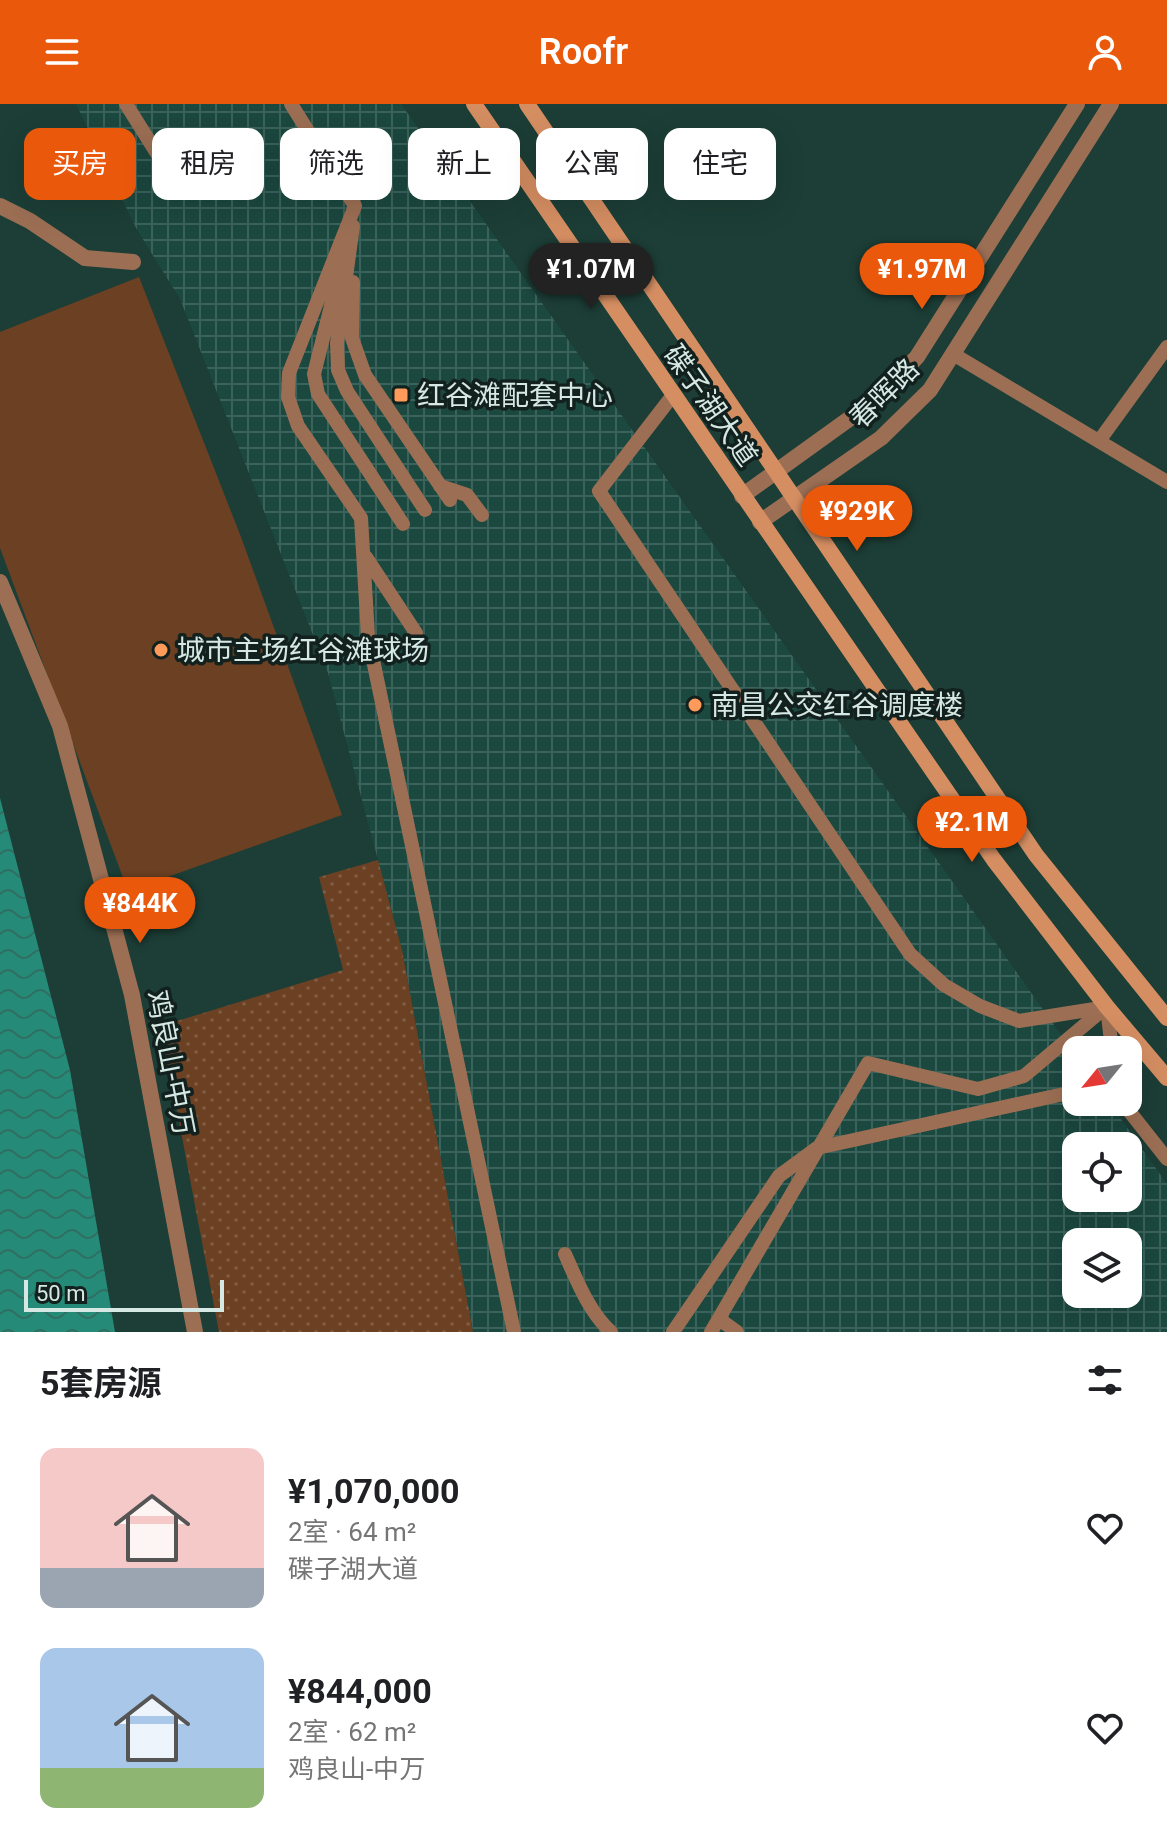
<!DOCTYPE html>
<html lang="zh">
<meta charset="utf-8">
<style>
body{margin:0;font-family:Roboto,"Noto Sans SC",sans-serif;background:#f6f6f6;color:#202124;height:100vh;display:flex;flex-direction:column;font-size:30px;white-space:nowrap}
*{box-sizing:border-box;margin:0}
p{font-size:26px;color:#757577}
.icon{flex:none;width:44px;height:44px;fill:none;stroke:currentColor;stroke-width:2;stroke-linecap:round;stroke-linejoin:round}
.map{position:relative;height:1228px;overflow:hidden}
.sheet{display:flex;flex-direction:column;background:#fff;flex:1}
.sheet>*{flex:none}
.banner{position:absolute;left:24px;top:24px;width:1120px;height:72px;display:flex;gap:16px}
.needle{width:52px;rotate:240deg}
.buttons{position:absolute;left:1062px;top:932px;display:grid;gap:16px}
.buttons a{display:grid;place-items:center;width:80px;height:80px;border-radius:16px;background:#fff;box-shadow:0 8px 32px #0002;font-size:40px}
.scale{position:absolute;left:24px;bottom:20px;width:200px;box-sizing:border-box;padding-left:8px;border:4px solid #d5e8e3;border-top:0;font-size:22px;line-height:28px;white-space:nowrap;color:#d5e8e3;-webkit-text-stroke:6px #13211e;paint-order:stroke}
.price{position:absolute;translate:-50% -68px;padding:0 18px;border-radius:28px;background:#ea580c;color:#fff;font-size:26px;line-height:52px;filter:drop-shadow(0 2px 4px #0008)}
.price::after{content:'';position:absolute;left:50%;top:48px;width:24px;height:18px;margin-left:-12px;background:inherit;clip-path:polygon(0 0,100% 0,50% 100%)}
.price.on{background:#222;color:#fff}
ul{padding:0;list-style:none}
li{display:flex;align-items:center;gap:24px;height:200px;padding:0 40px}
li span{display:grid;place-items:center;flex:none;width:224px;height:160px;border-radius:16px;color:#555}
li>.icon{margin-inline-start:auto}
span .icon{width:96px;height:96px;fill:#fffc;stroke-width:1}
li b{font-size:34px}
h2{display:flex;justify-content:space-between;align-items:center;height:96px;padding:0 40px;font-size:34px}
.pill{padding:0 28px;border-radius:16px;background:#fff;box-shadow:0 8px 32px #0002;font-size:28px;line-height:72px}
.pill.on{background:#ea580c;color:#fff}
header{display:flex;justify-content:space-between;align-items:center;height:104px;padding:0 40px;background:#ea580c;color:#fff;font-size:36px;font-weight:600}
.map>svg:first-child{display:block}
.industrial{fill:url(#industrial-grid);fill-rule:evenodd}
.grass{fill:url(#grass-dots)}
.green{fill:#6c4023}
.water{fill:url(#water-waves)}
.lines{fill:none;stroke-linecap:round;stroke-linejoin:round}
.service{stroke:#9c6f54;stroke-width:14}
.minor{stroke:#9c6f54;stroke-width:16}
.tertiary{stroke:#9c6f54;stroke-width:16}
.secondary{stroke:#d58e62;stroke-width:16}
.poi-dot{fill:#ff9b5a;stroke:#13211e;stroke-width:3}
.labels{text-anchor:middle;stroke-width:7;stroke-linejoin:round;paint-order:stroke}
.street-label{font-size:28px;fill:#d5e8e3;stroke:#13211e}
.poi-label{font-size:28px;fill:#d5e8e3;stroke:#13211e;text-anchor:start}
</style>
<header><svg class="icon" aria-label="menu" viewBox="0 0 24 24"><path d="M4 6h16M4 12h16M4 18h16"/></svg>Roofr<svg class="icon" aria-label="person" viewBox="0 0 24 24"><circle cx="12" cy="8" r="4"/><path d="M4 21q1-7 8-7t8 7"/></svg></header>
<div class="map">
<svg width="1167" height="1228" viewBox="0 0 1167 1228">
<defs>
<pattern id="industrial-grid" width="8" height="8" patternUnits="userSpaceOnUse" patternTransform="scale(2)"><rect width="8" height="8" fill="#1b483f"/><path d="M0 4h8M4 0v8" fill="none" stroke="#3b625b"/></pattern>
<pattern id="grass-dots" width="8" height="8" patternUnits="userSpaceOnUse" patternTransform="scale(2)"><rect width="8" height="8" fill="#6c4023"/><path d="M2 2h.1M6 6h.1" fill="none" stroke="#805c43" stroke-width="1.8" stroke-linecap="round"/></pattern>
<pattern id="water-waves" width="16" height="10" patternUnits="userSpaceOnUse" patternTransform="scale(2)"><rect width="16" height="10" fill="#258a77"/><path d="M0 5q4-4 8 0t8 0" fill="none" stroke="#306f63"/></pattern>
</defs>
<rect width="100%" height="100%" fill="#1c3e36"/>
<path class="industrial" d="M76,0H401L1076,952V998H1109L1167,1080V1228H473L402,846L328,569L180,195L136,124ZM1076,1042H1128V1094H1076ZM1076,1138H1128V1190H1076Z"/>
<path class="grass" d="M378,756L402,846L473,1228H219L161,922L343,866L319,773Z"/>
<path class="green" d="M139,173L241,433L342,711L128,787L0,444V228Z"/>
<path class="water" d="M0,694L70,966L115,1228H0Z"/>
<g class="lines">
<path class="service" d="M126,0L168,67
M291,0L355,102L289,269L288,293L298,322L361,414L368,532L514,1228
M353,122L337,239L338,266L347,287L425,406
M343,154L314,270L318,290L403,420
M353,178L352,234L365,271L450,396
M953,250L1167,378
M673,291L599,387L910,850L944,881L980,902L1019,917L1107,903
M1099,337L1167,243
M440,382L467,391L482,411
M366,453L416,529
M1107,903L1112,946
M1122,998L1167,1055
M565,1150C577,1177 589,1208 611,1228
M719,1215L737,1228
M673,1228L779,1072L817,1044L1073,988
M711,1228L868,959L978,985L1024,972L1106,903"/>
<path class="minor" d="M0,102L30,117L85,154L133,158"/>
<path class="tertiary" d="M742,392L874,297L917,253L1077,0
M760,418L881,334L930,286L1111,0
M0,478L60,622L132,891L195,1228"/>
<path class="secondary" d="M474,0L994,756L1107,903L1167,974
M527,0L1036,751L1167,914"/>
</g>
<g class="poi-dot">
<rect x="393" y="283" width="16" height="16" rx="4"/>
<circle cx="161" cy="546" r="8"/>
<circle cx="695" cy="601" r="8"/>
</g>
<g class="labels">
<g class="street-label">
<text transform="translate(884 289) rotate(-45)" y="10">春晖路</text>
<text transform="translate(711 301) rotate(55)" y="10">碟子湖大道</text>
<text transform="translate(171 959) rotate(79)" y="10">鸡良山-中万</text>
</g>
<g class="poi-label">
<text x="417" y="301">红谷滩配套中心</text>
<text x="177" y="556">城市主场红谷滩球场</text>
<text x="711" y="611">南昌公交红谷调度楼</text>
</g>
</g>
</svg>
<div class="buttons">
<a><svg class="needle" viewBox="-14 -14 28 28"><path d="M0-13l5 13h-10z" fill="#e53935"/><path d="M0 13l5-13h-10z" fill="#757577"/></svg></a>
<a><svg class="icon" aria-label="locate" viewBox="0 0 24 24"><circle cx="12" cy="12" r="6"/><path d="M12 2v4M12 18v4M2 12h4M18 12h4"/></svg></a>
<a><svg class="icon" aria-label="layers" viewBox="0 0 24 24"><path d="M12 4l9 5-9 5-9-5zM3 14l9 5 9-5"/></svg></a>
</div>
<div class="scale">50 m</div>
<b class="price on" style="left:591px;top:207px">¥1.07M</b>
<b class="price" style="left:922px;top:207px">¥1.97M</b>
<b class="price" style="left:857px;top:449px">¥929K</b>
<b class="price" style="left:972px;top:760px">¥2.1M</b>
<b class="price" style="left:140px;top:841px">¥844K</b>
<div class="banner">
<a class="pill on">买房</a>
<a class="pill">租房</a>
<a class="pill">筛选</a>
<a class="pill">新上</a>
<a class="pill">公寓</a>
<a class="pill">住宅</a>
</div>
</div>
<section class="sheet">
<h2>5套房源<svg class="icon" aria-label="filters" viewBox="0 0 24 24"><path d="M4 7h16M4 17h16"/><circle cx="9" cy="7" r="2"/><circle cx="15" cy="17" r="2"/></svg></h2>
<ul>
<li><span style="background:linear-gradient(#f6c9c9 75%,#9aa5b1 0)"><svg class="icon" aria-label="home" viewBox="0 0 24 24"><path d="M3 11l9-7 9 7M6 9v11h12V9"/></svg></span><div><b>¥1,070,000</b><p>2室 · 64 m²</p><p>碟子湖大道</p></div><svg class="icon" aria-label="heart" viewBox="0 0 24 24"><path d="M12 20l-8-8c-3-5 5-10 8-4 3-6 11-1 8 4z"/></svg></li>
<li><span style="background:linear-gradient(#a9c7e8 75%,#8fb573 0)"><svg class="icon" aria-label="home" viewBox="0 0 24 24"><path d="M3 11l9-7 9 7M6 9v11h12V9"/></svg></span><div><b>¥844,000</b><p>2室 · 62 m²</p><p>鸡良山-中万</p></div><svg class="icon" aria-label="heart" viewBox="0 0 24 24"><path d="M12 20l-8-8c-3-5 5-10 8-4 3-6 11-1 8 4z"/></svg></li>
</ul>
</section>
